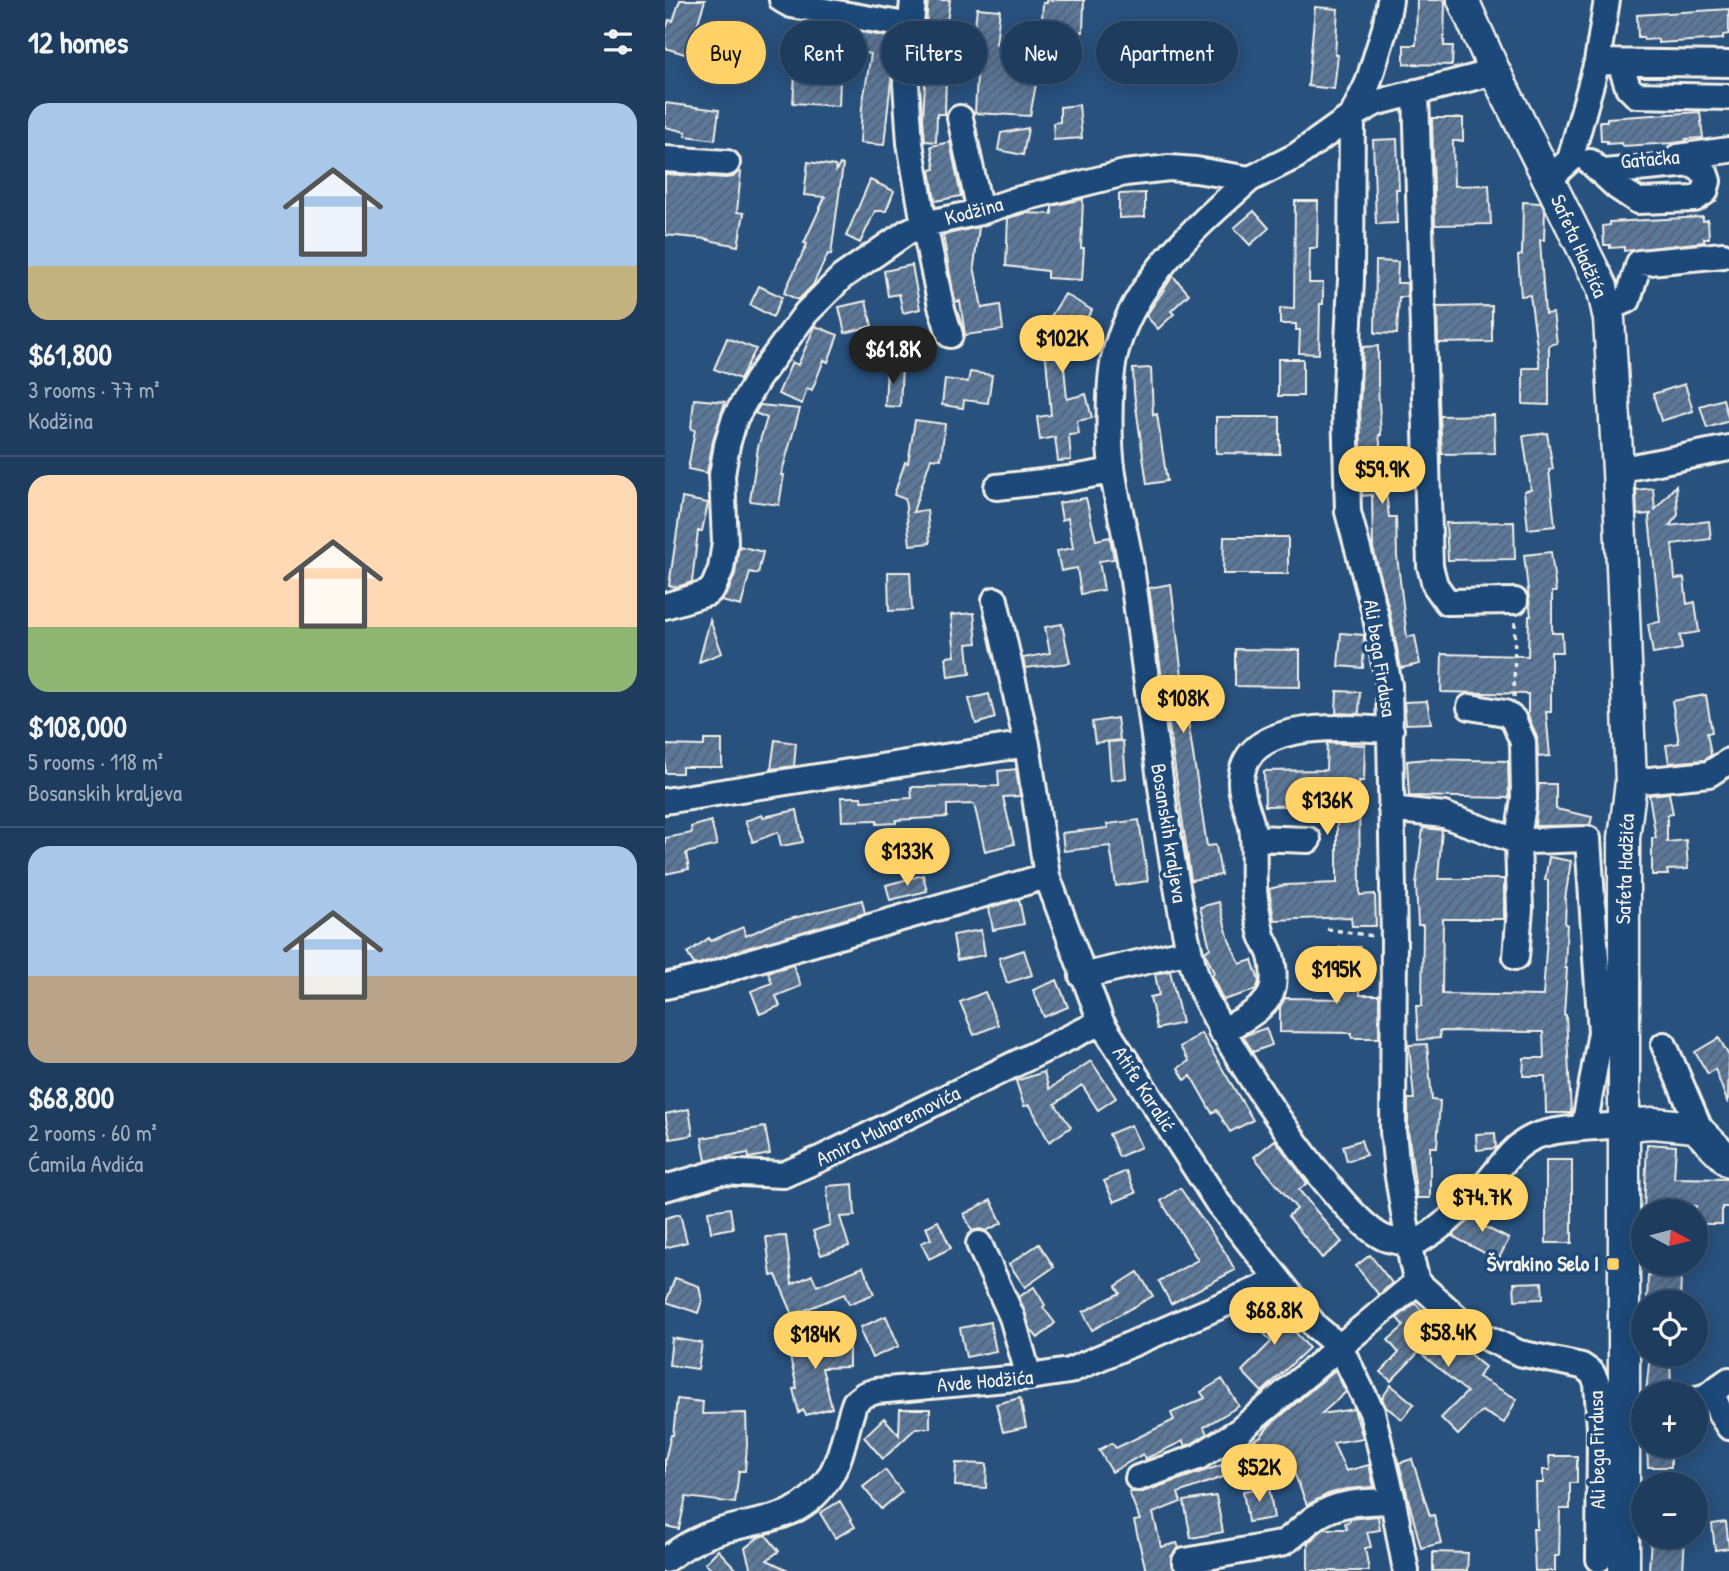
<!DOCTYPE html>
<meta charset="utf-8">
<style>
body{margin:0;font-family:"Patrick Hand",sans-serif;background:#2b4867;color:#f1f3f6;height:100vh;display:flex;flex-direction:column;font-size:26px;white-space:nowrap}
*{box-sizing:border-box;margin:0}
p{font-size:23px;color:#a1aebc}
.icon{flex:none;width:38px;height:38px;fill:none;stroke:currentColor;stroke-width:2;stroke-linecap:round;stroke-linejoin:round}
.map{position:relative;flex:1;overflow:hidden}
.side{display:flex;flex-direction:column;background:#1e3d5e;width:665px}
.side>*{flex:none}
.guide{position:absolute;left:21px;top:21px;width:665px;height:63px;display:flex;gap:14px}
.needle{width:46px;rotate:97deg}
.fabs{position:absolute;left:966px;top:1199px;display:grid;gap:14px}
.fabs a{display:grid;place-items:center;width:77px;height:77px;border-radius:50%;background:#1e3d5e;box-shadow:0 4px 18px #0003,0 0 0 2px #3c5673;font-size:35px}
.price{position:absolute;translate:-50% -60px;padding:0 16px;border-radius:24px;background:#ffd166;color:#111;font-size:23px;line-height:46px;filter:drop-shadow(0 2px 4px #0008)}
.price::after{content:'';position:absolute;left:50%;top:42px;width:21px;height:16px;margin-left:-10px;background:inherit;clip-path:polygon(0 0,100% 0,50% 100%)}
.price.selected{background:#222;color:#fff}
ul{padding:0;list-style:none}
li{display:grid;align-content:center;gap:14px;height:371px;padding:0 28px}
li+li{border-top:2px solid #3c5673}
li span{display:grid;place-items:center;height:217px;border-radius:21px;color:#555}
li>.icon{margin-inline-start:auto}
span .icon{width:126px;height:126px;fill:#fffc;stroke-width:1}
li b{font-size:30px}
h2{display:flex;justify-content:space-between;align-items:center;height:84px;padding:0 28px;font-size:30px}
.pill{padding:0 24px;border-radius:32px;background:#1e3d5e;box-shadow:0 4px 18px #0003,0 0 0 2px #3c5673;font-size:24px;line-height:63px}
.pill.selected{background:#ffd166;color:#111}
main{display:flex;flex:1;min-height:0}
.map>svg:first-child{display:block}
.building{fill:url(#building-hatch);stroke:#f4f1e8;stroke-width:2}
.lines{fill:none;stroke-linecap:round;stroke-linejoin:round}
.minor-casing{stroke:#f4f1e8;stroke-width:30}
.major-casing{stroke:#f4f1e8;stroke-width:35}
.path{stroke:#f4f1e8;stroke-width:3.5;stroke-dasharray:5 5;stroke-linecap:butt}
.minor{stroke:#1f4a7a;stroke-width:24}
.major{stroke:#1f4a7a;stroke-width:30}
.poi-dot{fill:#ffd166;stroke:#1f4a7a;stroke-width:2.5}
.labels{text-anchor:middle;stroke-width:7;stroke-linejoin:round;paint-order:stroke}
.street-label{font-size:21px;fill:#f4f1e8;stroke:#1f4a7a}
.poi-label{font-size:21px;font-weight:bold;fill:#f4f1e8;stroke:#1f4a7a;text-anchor:end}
</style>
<main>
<section class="side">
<h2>12 homes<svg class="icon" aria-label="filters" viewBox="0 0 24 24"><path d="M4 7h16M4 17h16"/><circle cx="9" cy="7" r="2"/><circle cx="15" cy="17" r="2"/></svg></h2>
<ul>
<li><span style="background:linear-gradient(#a9c7e8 75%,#c2b280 0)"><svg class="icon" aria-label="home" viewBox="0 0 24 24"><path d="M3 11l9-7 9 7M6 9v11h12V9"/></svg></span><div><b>$61,800</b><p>3 rooms · 77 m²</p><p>Kodžina</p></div></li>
<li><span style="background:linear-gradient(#ffd9b3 70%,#8fb573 0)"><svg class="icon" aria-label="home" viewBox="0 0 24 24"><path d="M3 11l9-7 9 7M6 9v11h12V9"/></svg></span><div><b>$108,000</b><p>5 rooms · 118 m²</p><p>Bosanskih kraljeva</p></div></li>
<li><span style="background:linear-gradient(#a9c7e8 60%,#b9a48a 0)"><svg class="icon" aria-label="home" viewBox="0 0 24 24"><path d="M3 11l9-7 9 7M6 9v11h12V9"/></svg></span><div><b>$68,800</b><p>2 rooms · 60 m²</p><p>Ćamila Avdića</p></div></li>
</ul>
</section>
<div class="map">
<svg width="1064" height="1571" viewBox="0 0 1064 1571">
<defs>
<pattern id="building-hatch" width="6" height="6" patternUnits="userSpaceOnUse" patternTransform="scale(1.75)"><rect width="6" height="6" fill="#5b7899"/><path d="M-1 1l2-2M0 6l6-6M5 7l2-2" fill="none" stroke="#536274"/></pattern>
</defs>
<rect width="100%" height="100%" fill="#28517e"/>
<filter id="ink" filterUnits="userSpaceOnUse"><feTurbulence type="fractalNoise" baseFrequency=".0143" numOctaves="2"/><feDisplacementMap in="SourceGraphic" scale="14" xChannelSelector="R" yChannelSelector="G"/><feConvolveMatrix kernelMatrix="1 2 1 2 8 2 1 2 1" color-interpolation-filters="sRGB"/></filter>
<g filter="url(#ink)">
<path class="building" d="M15,0H40L23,55L0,48V31L4,20L8,21Z
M263,0H285L281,30L309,33L312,8L335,10L331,44L337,45L336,65L375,63L365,116L310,113L312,75L281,74L280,114H272L271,142L260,141L258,118L261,64L258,63Z
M382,0H419L418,32H414V37L395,36L396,29L380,28L381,20H377L378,3H382Z
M752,0H780L779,46H788L787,65L739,64V45H751Z
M650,7L673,9L670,55H673L669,89L643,86Z
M1064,9V34L1058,35V39L993,43V39L979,40L978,37H973L972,15Z
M196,32L223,37L220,59L228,61L219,145L195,143L197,107L206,54L193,52Z
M130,75L175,78L174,106L128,103Z
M0,103L54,110L50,140L20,136L21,132L0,127Z
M414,105L417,138L389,140L388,123L395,122V107Z
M1035,112L1038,138L1021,139L1022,141L1009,143L957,146L956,143L942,144V141H936L935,121H942V118Z
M767,118H798V141H788L789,186L824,185L826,224L770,225Z
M363,128L358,155L333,150L336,133Z
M732,139L734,189H731L732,223L711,224L708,140Z
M285,142L296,196L270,201L265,170L270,169L266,146Z
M143,162L170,166L171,171L175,164L178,165L166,255L163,254L148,285L133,300L119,293L142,244L139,243L160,197L139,195Z
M74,171L76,172L72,212L79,213L73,246L43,240V239L0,235V174L61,178L68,177Z
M205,180L229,191L221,211H210L195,243L181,236Z
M480,193V217L454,218V194Z
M418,199L416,248H419L417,280L382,278V271L341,266L343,218L361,213L387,214V206Z
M630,201H653L652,248H645L644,283H658V304H655L654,354L634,353L635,330H631V324H615V308L629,309Z
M858,202L876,203L880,211L879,240H875L880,314L888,313L892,343L884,345V405L858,404V368H875L865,295L856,296L853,256L857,255Z
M589,211L604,228L585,245L569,228Z
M1038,217V221L1043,220L1044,238H1039V242L959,251V247L945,248V245H939L938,226L945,225V222Z
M314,227L309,266L317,308L335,305L338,330L300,335L295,301L290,302L278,235Z
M711,261L733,262L732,283H742V297H734L732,334L710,333Z
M247,265L255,309L238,313L234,294L223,296L219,271Z
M508,276L524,294L506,311L509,314L493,329L481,316Z
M94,286L117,297L108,317L85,305Z
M400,294L427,310L398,356L402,399L421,394L427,418L412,421L414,434L404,435L406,460L393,461L390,437L375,440L372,417L386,415L381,358L366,348Z
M201,301L207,326L180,333L174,307Z
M827,306V342L773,343L772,307Z
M150,326L173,335L163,362L159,360L147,390L142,388L137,404L113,394L127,362L133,365Z
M62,338L91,349L75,379L49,369Z
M713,346V386L716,435H714L724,517H731L732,556L742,637L750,636L755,664L736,668L724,609L708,548L707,495L697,496L695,406L698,347Z
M613,359H638V396H613Z
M222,365L237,366L235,407L220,406Z
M486,368L488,415L492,414L502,481L482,484L469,393L468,369Z
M305,372L327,375L323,403L299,400L298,408L277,405L280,379L303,382Z
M1020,384L1028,411L996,421L988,394Z
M29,399L60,402L48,441L42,473L23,469L30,430L26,429Z
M1058,399L1064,421L1042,428L1035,406Z
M95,405L135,409L116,475H119L114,505L85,501L93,447L102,418L90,413Z
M829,415L830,453L777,454L775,416Z
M551,417H615V454L551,453Z
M250,420L280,424L276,459L266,458L248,512L262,510L265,543L245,545L240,499L229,495L240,462L243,463Z
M882,433L888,469L884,470L890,526L863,529L859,491L866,490L858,436Z
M1011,485L1013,515L1004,526L1044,521L1046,539L1007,544L1010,579L1019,578L1022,604L1030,602L1034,632L1015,635L1017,649L988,654L983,624L995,622L984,517L986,514L972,515L971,490L988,488L990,510Z
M17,498L43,503L37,531H33L27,582L12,587L4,586Z
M421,498L431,540L445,537L449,559L434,561L439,590L416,594L412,568L396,571L392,551L408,548L403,518L397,520L394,503Z
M849,522L850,559L783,560L781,523Z
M559,537H623V574H558Z
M74,546L98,552L93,574L85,572L76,606L56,601L63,592L70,574Z
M886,552L891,592H887V633H897L898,652H886V712H881L885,756L873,757L872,737L863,716V694L776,692L777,654L863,656L864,616H866L859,555Z
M223,572H245L247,610L224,611Z
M506,584L520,701L544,696L549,715L523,721L542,846L551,845L556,875L526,880L484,588Z
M309,613L312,643L302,644L305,674L283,677L281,657L290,656L286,615Z
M45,620L57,653L34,662Z
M397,624L405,663L360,668L358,658L385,653L380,627Z
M676,633L699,635L698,668L673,666Z
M570,649L635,650V687L570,686Z
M672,691L695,692L694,714L671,713Z
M324,694L330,718L311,724L304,699Z
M1041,695L1047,732L1042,733L1046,755L1039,760L1004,763L1001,745L1014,743L1007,701Z
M762,701L766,723L741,724L739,702Z
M452,718L455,740L430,743L427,722Z
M39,740H57V767H17V773H0V745L39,746Z
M110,740L131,743L129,766L106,769Z
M458,741L461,778L446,780L443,742Z
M662,743L700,745L699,781H694L695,895L710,894L711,926H687L686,917L609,920L604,889L620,885L672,883V805L600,806L599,771L661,770Z
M762,759L843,761L844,798L744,796L742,761Z
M351,769L355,796L338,797L349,844L320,851L309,804L282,805V817L231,820V823L212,824V820L177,821L176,797H196L197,801L247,798L246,787L334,786L333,771Z
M874,784H891V809L927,817L925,825L870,826Z
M1004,793L1008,814L1002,815V842L1021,840L1023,869L1002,870L1003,875H987V838H991L984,795Z
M132,810L138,842L116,846L113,832L88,842L80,821L97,815L98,817Z
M474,820L483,881L451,886L445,846L399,851L397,833L443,828L442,824Z
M46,821L52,845L21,853L24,869L0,874V838L27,833L26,827Z
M758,828L777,830L773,879H839V919H778L777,994L878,996L883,919V880H880L884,857L906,861L900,899H901L900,924H902L900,968H902L899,1015H901L906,1113H881L880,1076H858L859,1058H879L878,1032L774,1031L775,1038L753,1040L751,1006H757L758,925H753L751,885Z
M258,875L262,891L225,900L221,885Z
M354,899L359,924L328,930L324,908Z
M197,900L200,913L33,964H29L22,953L44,938L46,941L78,927L81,936L110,923Z
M554,902L564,940L575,964L587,960L594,981L591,990L558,1000L547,976L549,973L540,952L545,948L535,907Z
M316,930L320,955L292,960L288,935Z
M675,947H695V995H714V1038H687V1033L615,1032V1007L620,998L676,999Z
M359,950L367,975L342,983L334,958Z
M128,965L136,986L111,996L115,1006L95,1014L86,991L107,983L103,972Z
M505,971L517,1023L492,1029L485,997L494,995L490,974Z
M392,980L403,1007L379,1017L368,990Z
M320,992L333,1025L309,1035L295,1002Z
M601,1028L607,1045L588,1052L578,1036Z
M536,1033L588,1120L565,1132L552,1110L547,1113L526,1076L520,1080L513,1068L524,1061L515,1047Z
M1054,1038L1064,1056L1063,1104L1050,1069L1043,1074L1030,1052Z
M762,1044L767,1100L775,1101L772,1147H765V1198H752L743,1130V1099H749L744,1045Z
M426,1061L451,1098L433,1110L417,1085L390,1104L406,1127L384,1142L365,1105L359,1106L351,1081L379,1072L384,1089Z
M24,1109L28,1135L5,1139L0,1114Z
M466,1125L476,1147L454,1157L444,1134Z
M100,1127L105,1154L84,1158L83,1153L41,1161L37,1138Z
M830,1133L831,1148L812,1150L811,1134Z
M610,1140L642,1183L634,1190L677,1242L657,1258L623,1216L632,1209L589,1157Z
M696,1140L701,1155L682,1161L678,1146Z
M982,1144L1011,1146L1009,1178L1064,1179V1207H1057V1224H1031V1206H999V1211H979Z
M881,1160H907V1243H881Z
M461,1171L471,1193L449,1202L439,1181Z
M853,1182V1202H836L835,1190L841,1183Z
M188,1184L190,1216L175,1217L184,1246L156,1255L148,1231L165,1225L162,1186Z
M515,1188L560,1252L570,1270L506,1304L494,1281L533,1260L496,1201Z
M326,1200L337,1223L321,1231L315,1229L307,1231L299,1214Z
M825,1201L829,1202L820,1227L844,1239L833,1260L787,1236Z
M65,1208L68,1228L46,1232L43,1211Z
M15,1214L22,1242L0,1248V1218Z
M273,1221L286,1248L264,1259L256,1243L266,1239L261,1227Z
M121,1236L127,1284L147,1275L152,1286L198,1267L209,1294L184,1304L179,1294L128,1315L111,1275L106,1276L101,1237Z
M374,1244L389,1267L360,1287L344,1264Z
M705,1255L727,1283L714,1295L691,1266Z
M473,1272L488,1296L427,1330L418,1312L455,1293L451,1286Z
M983,1275L1016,1276L1015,1302H982Z
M10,1278L34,1286L37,1301L33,1313L1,1302Z
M877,1282L878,1299L850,1300L849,1283Z
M369,1287L380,1305L378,1307L390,1323L373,1338L366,1330L354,1297Z
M610,1299L625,1319L622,1322L644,1348L597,1392L577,1371L606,1342L586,1317Z
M750,1303L772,1327L820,1367L813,1377L852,1399L839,1423L817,1411L793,1435L776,1418L802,1392L754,1352L726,1381L716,1372L734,1353L723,1340L739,1326L732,1318Z
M221,1316L234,1346L207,1358L196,1333V1327Z
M325,1322L331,1351L301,1357L295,1328Z
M7,1338L37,1343L33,1369L4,1365Z
M144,1338L145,1342L184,1341V1367L157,1368L167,1408L141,1415L138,1410L134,1413L128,1389L132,1388L122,1344Z
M985,1354H1005L1006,1393H981Z
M670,1370L681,1392L656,1414L689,1409L698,1438L668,1443L681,1471L704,1465L709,1487L681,1489L663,1494L642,1505L628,1470L618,1473L613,1457L588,1466L580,1445L596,1436L605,1425Z
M557,1379L574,1406L539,1427L542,1434L526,1444L520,1446L518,1441L480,1459L478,1454L447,1472L434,1450L447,1443L451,1448L509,1420L506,1413L540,1398L536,1392Z
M726,1385L749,1404L737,1419L721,1407L717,1398Z
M355,1398L361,1427L338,1432L331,1404Z
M12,1399L38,1402L37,1414L81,1413L82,1445L80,1471H74L70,1503L21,1497L14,1529L0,1526V1460L6,1435H8Z
M235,1409H265V1428H251L218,1459L199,1437L219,1418L234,1435Z
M982,1446H1006V1467H983Z
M884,1456H912V1483H905V1509H895L894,1556H890V1571H870L868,1529H872L871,1483H878V1470H885Z
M574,1459L577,1470L513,1493L516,1502L488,1513L496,1547L512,1543L514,1548L506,1557V1564L509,1571H481L469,1521L475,1520L464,1492H478Z
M747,1459L765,1516L769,1515L776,1543L756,1548L734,1463Z
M291,1463L322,1464L321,1488L290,1486Z
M220,1470L237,1492L216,1509L198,1487Z
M604,1487L609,1518L583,1522L578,1491Z
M551,1496L558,1532L526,1538L519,1501Z
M175,1501L190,1527L170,1538L155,1513Z
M713,1516L715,1530L702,1532L706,1547L700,1548L704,1571H643V1543L655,1532L659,1529H682L680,1523L685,1521V1519Z
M1061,1522L1064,1548L1050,1550L1047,1524Z
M101,1535L114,1551L102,1560L125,1571H86L80,1548L94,1537Z
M986,1536H1020L1018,1571H984Z
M53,1550L73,1571H48L40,1563Z
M768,1552L803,1553L802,1571H768Z"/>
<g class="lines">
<defs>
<path id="minor" d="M117,0L126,5L246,26
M248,0L241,84L245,143L259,224L276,306L285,335
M725,0L720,28L703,83L687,116L686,279L680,406L683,512L710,613L724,685L729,938L728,1131L732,1171L747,1262L752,1282L798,1323L820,1337L854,1353L917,1366L927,1373L932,1383L935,1429L934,1559
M932,62L1064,64
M955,63L963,87L971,95L1064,97
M751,92L765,566L770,585L782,602L850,601
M295,118L315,212
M1013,157L1064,150
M0,159L62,163
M925,162L952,187L973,201L1030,199L1040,192L1043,181L1040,172L1026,164L939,172
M585,179C532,226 471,278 451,350C443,379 443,444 448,474C452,501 459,527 464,554C470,592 475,631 480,670C490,740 498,811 511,881C517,915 522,949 533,981C550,1031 676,1224 722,1239C728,1240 738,1243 744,1243C764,1242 805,1201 819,1186C834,1170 845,1149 865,1139C885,1128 934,1127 959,1125
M883,180L905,160L932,62L942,0
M941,308L963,300L974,263L1058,255
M953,470L1064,448
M332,487L403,479L447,471
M330,600L362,744L382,876L436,1022L553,1203L651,1327L675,1347L707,1412L728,1501L741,1571
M0,606L43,593L49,586L56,569L60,542L57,475L62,445L70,418L92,380L141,313L177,277L242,232L259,224L315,212L351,200L460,173L504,168L531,170L585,179L631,156L687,116L710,103L830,72
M805,707L840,713L848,719L858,742L859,798L853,839L855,909L851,957
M966,782L1044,774L1064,761
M0,801L362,744
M726,809L779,815L843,838L864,841L923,839L936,1032L919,1128
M589,838L643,840
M417,976L524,951
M0,986L37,978L87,961L382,876
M556,1031C571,1024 600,1009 606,993C610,984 609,966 606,956C604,948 598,941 596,932C593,917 589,900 589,885C588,865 590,846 587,827C584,812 575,795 576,780C580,717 683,728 726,730
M999,1045L1035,1129
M0,1188L55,1172L118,1175L157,1158L436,1022
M314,1244L347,1317L364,1377
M1047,1393L1056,1415L1064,1427
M1031,1399L1040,1397L1064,1380
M473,1478L533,1457L574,1431L752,1282
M0,1560C17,1548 32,1538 52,1532C96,1518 134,1523 164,1478C178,1456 181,1425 190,1402L199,1395L211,1391L364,1377L404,1371L613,1281
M520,1561L615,1544C629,1538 638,1525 651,1517C674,1501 701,1502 728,1501"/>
<path id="major" d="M798,0L830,72L937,287L944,319L953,470L966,782L959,838V1571
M959,1125L988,1123L1030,1127L1064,1161"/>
</defs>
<use href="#minor" class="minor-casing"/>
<use href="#major" class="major-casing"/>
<path class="path" d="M849,697L850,621
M662,929L708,936"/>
<use href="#minor" class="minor"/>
<use href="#major" class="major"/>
</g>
</g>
<rect class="poi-dot" x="941" y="1257" width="14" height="14" rx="3.5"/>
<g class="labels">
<g class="street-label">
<text transform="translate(985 159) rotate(-5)" y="7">Gatačka</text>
<text transform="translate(309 211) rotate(-15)" y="7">Kodžina</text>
<text transform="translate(914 246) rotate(66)" y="7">Safeta Hadžića</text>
<text transform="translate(715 658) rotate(81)" y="7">Ali bega Firdusa</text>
<text transform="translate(504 833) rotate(81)" y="7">Bosanskih kraljeva</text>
<text transform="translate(960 869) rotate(-88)" y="7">Safeta Hadžića</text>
<text transform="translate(479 1089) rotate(57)" y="7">Atife Karalić</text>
<text transform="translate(223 1126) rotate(-26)" y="7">Amira Muharemovića</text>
<text transform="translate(320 1381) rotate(-5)" y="7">Avde Hodžića</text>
<text transform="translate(932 1450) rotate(-91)" y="7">Ali bega Firdusa</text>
</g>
<g class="poi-label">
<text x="934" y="1271">Švrakino Selo I</text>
</g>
</g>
</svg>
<div class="fabs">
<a><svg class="needle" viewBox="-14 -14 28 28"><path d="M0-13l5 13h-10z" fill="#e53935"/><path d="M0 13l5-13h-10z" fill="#a1aebc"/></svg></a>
<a><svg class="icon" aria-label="locate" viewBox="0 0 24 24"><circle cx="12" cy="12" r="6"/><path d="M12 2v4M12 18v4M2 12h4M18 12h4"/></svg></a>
<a>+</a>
<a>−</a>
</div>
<b class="price" style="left:397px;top:375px">$102K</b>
<b class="price selected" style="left:228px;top:386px">$61.8K</b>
<b class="price" style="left:717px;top:506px">$59.9K</b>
<b class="price" style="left:518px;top:735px">$108K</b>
<b class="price" style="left:662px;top:837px">$136K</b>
<b class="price" style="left:242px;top:888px">$133K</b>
<b class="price" style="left:671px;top:1006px">$195K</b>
<b class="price" style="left:817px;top:1234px">$74.7K</b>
<b class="price" style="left:609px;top:1347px">$68.8K</b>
<b class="price" style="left:783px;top:1369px">$58.4K</b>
<b class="price" style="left:150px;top:1371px">$184K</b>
<b class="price" style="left:594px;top:1504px">$52K</b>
<div class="guide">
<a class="pill selected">Buy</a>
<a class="pill">Rent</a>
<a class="pill">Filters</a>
<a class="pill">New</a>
<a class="pill">Apartment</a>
</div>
</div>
</main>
